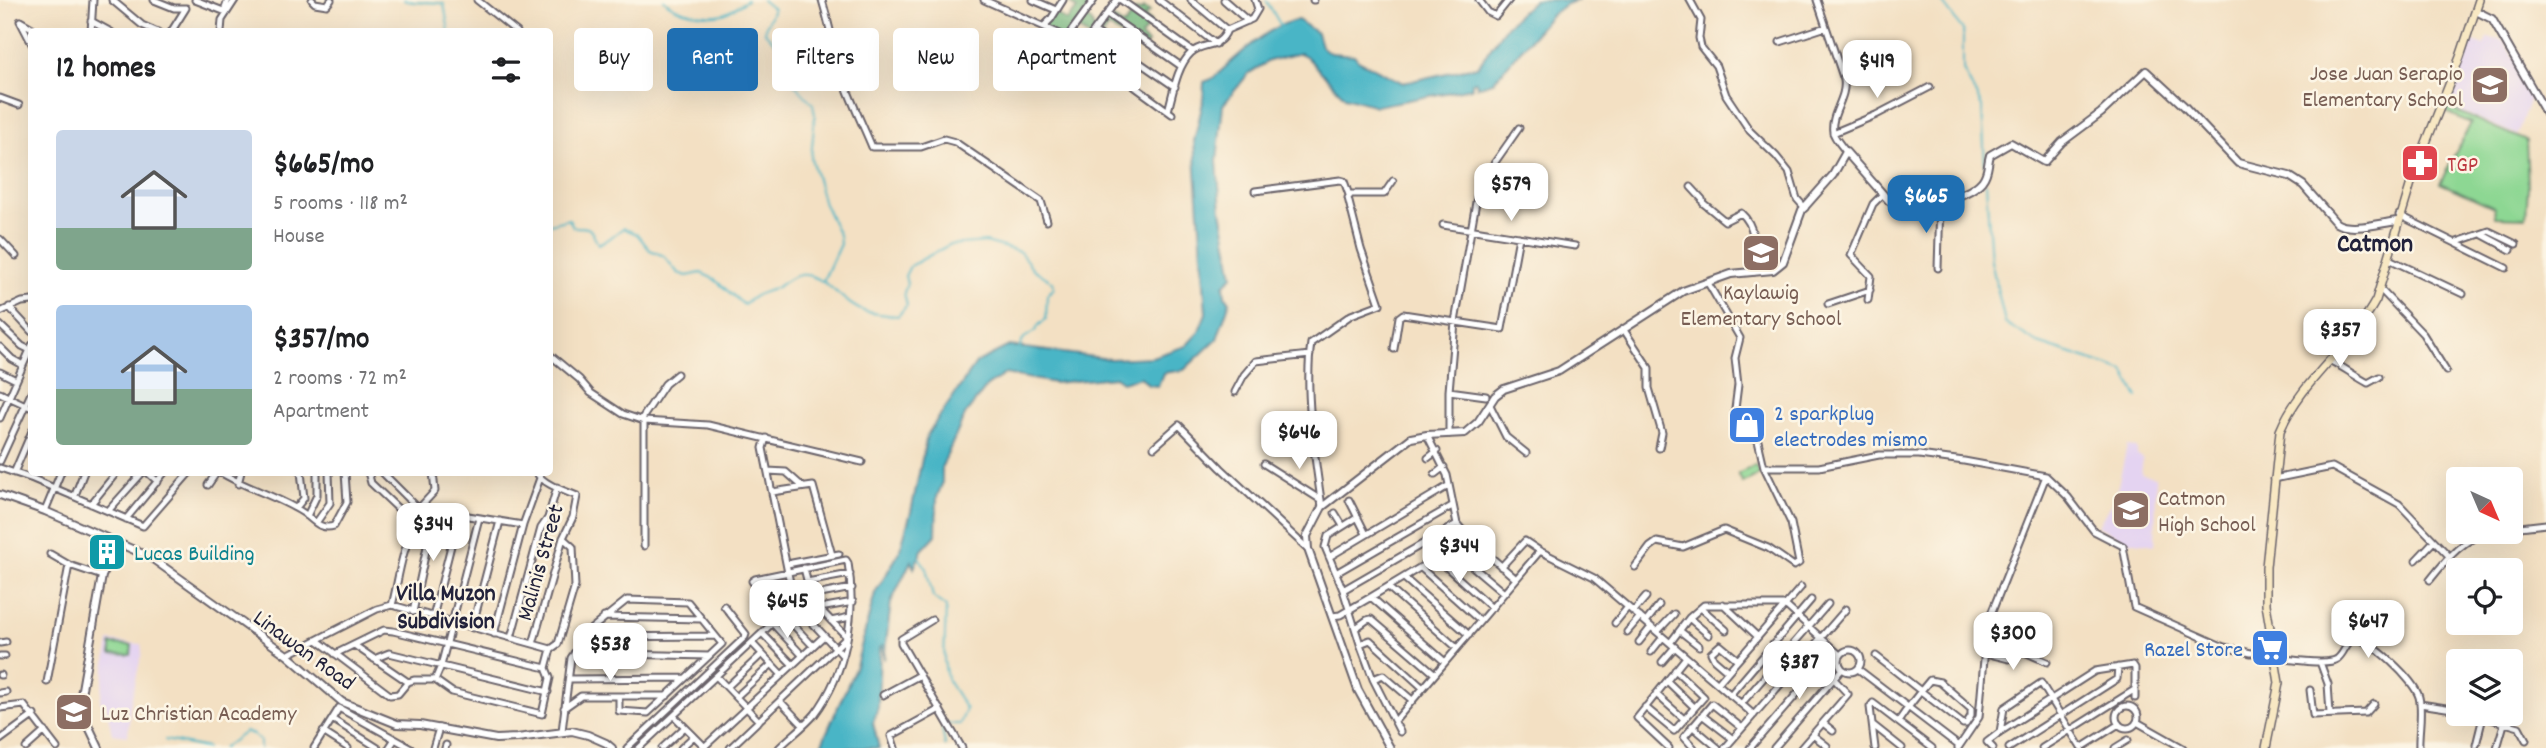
<!DOCTYPE html>
<meta charset="utf-8">
<style>
body{margin:0;font-family:Dekko,sans-serif;background:#f6f6f6;color:#202124;height:100vh;display:flex;flex-direction:column;font-size:26px;white-space:nowrap}
*{box-sizing:border-box;margin:0}
p{font-size:23px;color:#757577}
.icon{flex:none;width:38px;height:38px;fill:none;stroke:currentColor;stroke-width:2;stroke-linecap:round;stroke-linejoin:round}
.map{position:relative;flex:1;overflow:hidden}
.details{position:absolute;left:28px;top:28px;width:525px;height:448px;display:flex;flex-direction:column;background:#fff;border-radius:7px;box-shadow:0 7px 28px #0002}
.details>*{flex:none}
.hud{position:absolute;left:574px;top:28px;width:665px;height:63px;display:flex;gap:14px}
.needle{width:46px;rotate:136deg}
.controls{position:absolute;left:2446px;top:467px;display:grid;gap:14px}
.controls a{display:grid;place-items:center;width:77px;height:77px;border-radius:7px;background:#fff;box-shadow:0 7px 28px #0002;font-size:35px}
.price{position:absolute;translate:-50% -60px;padding:0 16px;border-radius:14px;background:#fff;color:#222;font-size:23px;line-height:46px;filter:drop-shadow(0 2px 4px #0008)}
.price::after{content:'';position:absolute;left:50%;top:42px;width:21px;height:16px;margin-left:-10px;background:inherit;clip-path:polygon(0 0,100% 0,50% 100%)}
.price.current{background:#1f6fb2;color:#fff}
ul{padding:0;list-style:none}
li{display:flex;align-items:center;gap:21px;height:175px;padding:0 28px}
li span{display:grid;place-items:center;flex:none;width:196px;height:140px;border-radius:7px;color:#555}
li>.icon{margin-inline-start:auto}
span .icon{width:84px;height:84px;fill:#fffc;stroke-width:1}
li b{font-size:30px}
h2{display:flex;justify-content:space-between;align-items:center;height:84px;padding:0 28px;font-size:30px}
.pill{padding:0 24px;border-radius:7px;background:#fff;box-shadow:0 7px 28px #0002;font-size:24px;line-height:63px}
.pill.current{background:#1f6fb2;color:#fff}
.map>svg:first-child{display:block}
.built{fill:#e4d3f1}
.green{fill:#8dd793;stroke:#587c67;stroke-width:2}
.forest{fill:#72b87d;stroke:#4a6d5c;stroke-width:2}
.water{fill:#4ab5c6;stroke:#366c80;stroke-width:2}
.lines{fill:none;stroke-linecap:round;stroke-linejoin:round}
.stream{stroke:#4ab5c6;stroke-width:2}
.minor-casing{stroke:#6b646b;stroke-width:9}
.tertiary-casing{stroke:#6b646b;stroke-width:10}
.secondary-casing{stroke:#6b646b;stroke-width:10}
.minor{stroke:#fff;stroke-width:5}
.tertiary{stroke:#fff;stroke-width:6}
.secondary{stroke:#f8e8c3;stroke-width:7}
.labels{text-anchor:middle;stroke-width:5;stroke-linejoin:round;paint-order:stroke}
.education-label{font-size:23px;fill:#785e54;stroke:#fcf5e5;text-anchor:start}
.health-label{font-size:23px;fill:#be3a42;stroke:#fcf5e5;text-anchor:start}
.shop-label{font-size:23px;fill:#366cbe;stroke:#fcf5e5;text-anchor:start}
.culture-label{font-size:23px;fill:#0d838f;stroke:#fcf5e5;text-anchor:start}
.street-label{font-size:23px;fill:#22223b;stroke:#fcf5e5}
.neighbourhood-label{font-size:24px;font-weight:bold;fill:#22223b;stroke:#fcf5e5}
.quarter-label{font-size:26px;font-weight:bold;fill:#22223b;stroke:#fcf5e5}
</style>
<div class="map">
<svg width="2546" height="748" viewBox="0 0 2546 748">
<rect width="100%" height="100%" fill="#fcf5e5"/>
<filter id="ink" filterUnits="userSpaceOnUse"><feTurbulence type="fractalNoise" baseFrequency=".0143" numOctaves="2"/><feDisplacementMap in="SourceGraphic" scale="14" xChannelSelector="R" yChannelSelector="G"/><feConvolveMatrix kernelMatrix="1 2 1 2 8 2 1 2 1" color-interpolation-filters="sRGB"/></filter>
<filter id="wash" filterUnits="userSpaceOnUse"><feTurbulence type="fractalNoise" baseFrequency=".00686" numOctaves="4" result="noise"/><feDisplacementMap in="SourceGraphic" scale="28" xChannelSelector="R" yChannelSelector="G"/><feGaussianBlur stdDeviation="1.57" result="paint"/><feColorMatrix in="noise" values="0 0 0 0 0 0 0 0 0 0 0 0 0 0 0 0 0 1.4 0 .05"/><feComposite in="paint" operator="in"/></filter>
<g filter="url(#wash)">
<rect width="100%" height="100%" fill="#f3e0c3"/>
<path class="built" d="M2487,37L2504,41L2524,75L2531,95L2517,135L2444,104L2472,41L2484,45Z
M1756,244L1780,259L1776,264L1771,267L1751,269L1752,247Z
M2127,446L2137,447V455L2143,458L2141,474L2156,477L2155,545L2128,541L2098,526L2116,494Z
M109,641L141,644L142,652L130,706L128,736L112,734L106,706L100,702Z"/>
<path class="green" d="M2447,107L2526,141L2528,187L2526,218L2495,217L2494,207L2440,183L2471,123L2446,112Z
M1755,465L1760,474L1743,483L1738,474Z
M111,644L132,645L131,655L111,654Z"/>
<path class="forest" d="M1066,0H1086L1091,4L1083,15L1092,22L1094,31L1119,50L1108,63L1088,49L1094,41L1076,27L1068,37L1077,45L1070,54L1038,29L1052,11L1067,21L1077,9Z
M1144,8L1150,12L1144,16L1151,22L1141,37L1148,43L1142,50L1137,46L1132,52L1125,48L1132,39L1126,35L1124,37L1109,27L1103,35L1096,30L1107,14L1124,26L1135,10L1142,11Z"/>
<path class="water" d="M1534,0H1579L1566,4L1550,16L1493,82L1477,87L1476,82L1472,83V88L1376,106L1345,97L1306,56L1300,53L1269,61L1248,74L1223,105L1217,161L1221,210L1233,276L1224,285L1225,296L1230,301L1217,339L1184,370L1163,373L1158,386L1148,385L1141,377L1122,382L1115,377L1054,383L1005,374L987,386L965,415L942,466V484L937,497L936,535L922,550L914,568L911,561L891,602L884,660L882,646L880,648L878,707L873,723L879,748H820L856,666L875,593L899,553L911,512L927,435L977,362L1009,346L1110,359L1152,357L1186,346L1198,333L1206,313L1194,141L1203,102L1204,82L1212,79C1234,60 1269,24 1298,20L1317,33L1321,46L1330,53L1354,55L1358,60L1403,83L1478,66L1506,26Z"/>
<g class="lines">
<path class="stream" d="M404,0C418,5 429,0 444,4L449,32
M664,0C675,12 707,18 723,14C732,11 739,5 747,0
M762,0L773,9L764,31L779,47L782,66L788,77L813,104L815,115L811,158L824,204L839,235L840,244L823,281
M1266,0L1281,26
M1940,0L1963,30V70L1982,107L1985,166
M1986,183L1991,261L2005,323L2038,343L2124,371L2138,398
M550,224L569,219L573,227C594,227 589,228 598,244L610,238L623,228L637,234L650,250L664,256L678,273L687,276L701,273L714,279L744,305C758,291 762,295 777,287C786,282 794,273 806,275C829,278 843,305 866,312C875,314 888,315 898,316L907,305L904,293L907,283L905,276L910,266L949,245L986,242L1020,252L1033,269L1053,282L1054,288L1047,295L1046,319L1038,326L1036,331L1024,338L1019,349
M919,557L926,568L933,597L946,607L944,661L947,679L966,709L960,724H945L942,728L945,745
M165,740L207,748
M223,748L245,732L253,734L260,741V748"/>
</g>
</g>
<g filter="url(#ink)">
<g class="lines">
<defs>
<path id="minor" d="M112,0L142,25L158,32
M154,0L174,8H186L171,32
M195,0L226,12
M312,0L315,3L327,5L331,0
M477,0L517,32
M822,0C828,20 832,39 837,59C845,90 860,118 872,147H921L944,139L955,142L1041,201L1047,221
M984,0L1067,37L1172,114
M1033,0L1056,10
M1121,0L1192,51
M1159,0L1216,44
M1191,0L1227,30
M1224,0L1248,21
M1313,0H1314
M1479,0L1488,12L1496,16L1509,0
M1690,0L1701,20L1699,38L1701,47L1716,66L1726,95L1750,131L1776,156L1789,172L1797,199L1805,208
M1817,0L1844,80
M224,11L228,0
M1107,14L1181,66
M20,21L32,44
M20,21L39,32
M91,21L111,32
M1044,26L1051,19L1063,0
M1094,31L1175,87
M91,32L93,0
M221,32L222,20L235,0
M1067,37L1094,0
M1780,42L1826,27
M1082,47L1117,0
M0,98L19,105
M1168,111C1173,93 1177,66 1191,53C1204,41 1219,50 1227,30L1252,19L1258,9L1255,0
M1833,133L1876,115L1930,87
M1846,152C1842,146 1834,138 1833,132C1830,114 1847,98 1844,80L1884,48
M1691,187L1702,199L1703,203L1725,221L1741,213C1758,228 1754,251 1754,272
M1255,191L1340,180L1344,181L1349,195
M2399,215L2506,268
M1443,225L1575,246
M2483,235L2511,250
M0,239L16,256
M2457,242L2489,231L2516,244
M2389,259L2463,294
M1938,268L1940,202
M2380,289L2423,334L2446,371
M1868,300L1871,276L1851,255L1873,204L1883,194
M1828,304L1870,290
M9,307L32,332
M0,312L22,302L32,301
M0,325L22,346L30,350
M1624,330L1649,368V388L1662,433L1659,448
M0,347L12,359L23,365
M1394,349L1399,317L1403,314L1502,329L1519,237
M550,355L579,379L591,393L623,414L644,421L708,425L862,462
M2329,360C2343,367 2355,376 2368,383L2379,377
M0,372L16,380
M1449,391L1486,396
M1235,392L1244,375L1256,361L1310,355
M0,393L32,408
M1490,405L1506,437L1526,453
M0,418L32,345
M641,420L665,384L677,374
M1449,434V391L1455,322L1479,185L1519,128
M1427,435L1447,475L1457,524L1469,538L1516,579
M766,438L763,448L794,603L843,656
M1154,447L1179,425L1221,468L1308,549
M1428,458L1437,451
M0,461L32,391
M1264,464L1321,500
M1764,467H1819L1879,455H1919L1964,461L2046,476L2068,497L2094,531L2123,546L2134,607L2224,647L2251,653L2274,651
M0,468L33,479L143,526L190,472
M768,471L786,472L803,487
M147,472L158,482
M220,472C247,489 278,496 305,514C315,522 321,530 334,526L347,502L345,472
M368,472L371,483L409,519L435,491L433,472
M382,472L419,509
M14,473L32,431
M1435,474L1444,467
M2274,479L2332,467L2399,504L2449,556
M238,484L241,472
M208,485L217,472
M772,492L813,486L832,555
M72,496L75,495L84,472
M1349,500L1366,534
M91,504L117,472
M1322,507C1315,458 1304,391 1311,343L1351,315L1380,304L1361,249L1348,198L1351,194H1384L1393,181
M296,508L304,498L301,472
M45,511L61,472
M108,511L143,472
M1335,513L1343,526
M307,516L317,495V472
M1358,517L1328,536L1325,547L1343,590L1360,644L1373,679L1400,732
M126,519L165,472
M316,523L330,503L329,472
M2511,528L2546,524
M644,546V421
M1452,549L1504,593
M50,554L69,565L102,576
M1329,557L1448,486
M1436,558L1492,608
M2416,560L2434,541
M787,564L839,554
M1501,567L1525,541L1540,551L1594,578L1670,643L1689,618L1704,605H1785L1840,655
M1635,567L1650,547L1657,542L1683,547L1724,530L1768,548L1794,566L1799,563L1791,523L1764,467L1758,441L1734,417L1738,385L1735,358L1740,338L1708,283
M804,568L812,601L846,636
M1421,568L1480,621
M1336,573L1452,506
M1404,578L1469,635
M2430,580C2446,560 2464,537 2490,532
M807,582L850,574
M1388,587L1457,648
M1343,590L1457,524
M810,596L852,588
M1371,597L1445,662
M1723,604L1758,637
M392,605C397,588 401,554 409,539C415,528 433,515 444,512L523,525
M820,608L853,602
M1701,608L1726,630
M413,612L433,518
M1633,612L1646,597
M783,614L813,646
M1332,616L1340,615L1371,597L1469,538
M433,617L459,514
M604,617L701,619
M1689,618L1709,635
M932,620L901,639V643L962,748
M831,621L850,617
M1646,622L1659,605
M1615,623L1628,607
M773,624L803,656
M472,628L500,521
M1356,628L1367,620L1371,619L1435,674
M1680,631L1699,646
M1627,632L1640,617
M1657,632L1674,614
M762,633L793,665
M494,634L523,525L540,478
M585,637L715,636
M511,638L541,528L548,518L557,487
M317,640L390,695L398,694L408,682L414,680H435L452,692L542,714L550,678L546,668L551,649L558,644L575,586L573,547L563,538
M1639,642L1651,627
M0,643L6,642
M752,643L782,675
M1670,643L1754,715
M533,644L563,538L573,517L577,496C563,490 544,485 536,472
M1360,644L1370,640L1423,688
M354,645L408,682
M1839 661a11 11 0 1 1 22 0a11 11 0 1 1-22 0Z
M1651,652L1663,637
M574,653L709,656
M1985,653L2009,659L2020,650L2047,662
M335,654L384,630L393,631L546,668
M287,655L377,609L392,605L551,649
M0,656H5
M1876,656L1963,724H1966L1971,716V709L1940,682L1930,680C1919,693 1908,707 1898,722
M2276,658C2289,659 2327,666 2337,659C2345,653 2345,643 2354,638C2372,640 2414,680 2419,697C2423,713 2418,732 2419,748
M374,659L389,653L548,692
M1662,662L1675,647
M2320,662L2328,684L2330,713
M1858,669L1959,746
M1728,671L1714,659L1711,653L1720,645L1738,660
M0,675H1
M716,676L759,721
M570,679L685,678
M1373,679L1383,675L1412,700
M435,680L441,666L479,518
M1667,681L1694,707
M47,682L69,565
M1718,683L1801,587
M727,687L762,654
M2310,690L2313,715L2366,713L2374,704
M0,693L6,692
M1656,694L1684,719
M883,695L920,675
M1730,695L1811,600
M736,697L772,664
M780,701L803,725
M1741,704L1828,604
M2420,704L2459,710
M2116 717a11 11 0 1 1 22 0a11 11 0 1 1-22 0Z
M1645,707L1674,731L1704,697L1675,670
M0,708L24,705L57,748
M339,708L411,748
M564,708L581,696H667
M2473,714L2519,727L2526,740
M1702,715L1733,739
M674,716L705,747
M332,719L378,748
M1395,721L1540,551
M2137,722L2183,748
M1823,723L1833,731
M1873,725L1902,748
M1692,726L1718,748
M562,731L571,658L591,629L627,600L688,602L722,644L648,713L619,711V696
M323,732L348,748
M1813,735L1827,746
M0,740L34,715
M2476,745L2483,717
M26,748L45,731
M314,748L339,708
M389,748L395,739
M433,748L439,728
M445,748L446,745
M627,748L745,637L746,634L724,606
M639,748L794,603
M662,748L685,727
M681,748L694,736
M703,748L824,636
M730,748L846,638
M779,748C790,737 805,726 815,714C846,673 857,613 848,563L846,560L755,579L752,581L769,604L791,586
M895,748L891,736L940,709
M1669,748L1637,718L1686,657
M1694,748L1684,737L1712,704L1742,728
M1725,748L1846,609
M1750,748L1821,666L1818,659L1810,651
M1774,748L1842,669
M1801,748L1848,694L1834,679
M1875,748L1870,707L1873,703L1932,748
M1958,748L1979,717L1987,624L2046,476
M1993,748L1987,742L2000,732
M2009,748L2117,679L2118,667
M2042,748L2134,690
M2081,748L2041,683L2004,708L2000,732L2095,671L2133,665L2135,668V698
M2081,748L2119,724
M2115,748L2128,740
M2497,748L2504,724"/>
<path id="tertiary" d="M2476,11L2492,19L2546,113
M0,495L45,511L150,557L287,655L342,702L397,724L420,725L496,739L517,738L572,731L588,735L606,743L612,748
M99,748L79,706L102,576L119,542
M1390,748L1358,690L1308,549L1307,536L1322,507L1411,438L1427,435L1465,433L1478,422L1495,396L1504,389L1559,371L1683,291L1731,274L1773,270L1783,262L1802,210L1833,175L1846,152L1889,201C1909,214 1967,199 1982,181C1989,172 1987,165 1990,155L2011,143L2044,162L2062,142L2101,113L2146,71L2184,106L2238,163L2289,176L2303,185L2336,223C2351,232 2380,223 2398,221"/>
<path id="secondary" d="M2266,748L2279,683L2266,604V567L2280,431C2301,380 2350,348 2376,300L2414,173L2460,57L2479,0"/>
</defs>
<use href="#minor" class="minor-casing"/>
<use href="#tertiary" class="tertiary-casing"/>
<use href="#secondary" class="secondary-casing"/>
<use href="#minor" class="minor"/>
<use href="#tertiary" class="tertiary"/>
<use href="#secondary" class="secondary"/>
</g>
</g>
<defs>
<symbol id="school-square" viewBox="-11 -11 22 22"><rect x="-9" y="-9" width="18" height="18" rx="4" fill="#8d6e63" stroke="#fcf5e5"/><path d="M0-5L7-2L0 1L-7-2ZM-4 1L0 2.5L4 1V4Q0 6-4 4Z" fill="#fff"/></symbol>
<symbol id="pharmacy-square" viewBox="-11 -11 22 22"><rect x="-9" y="-9" width="18" height="18" rx="4" fill="#e0444e" stroke="#fcf5e5"/><path d="M-2-6h4v4h4v4h-4v4h-4v-4h-4v-4h4Z" fill="#fff"/></symbol>
<symbol id="shop-square" viewBox="-11 -11 22 22"><rect x="-9" y="-9" width="18" height="18" rx="4" fill="#3f7fe0" stroke="#fcf5e5"/><path d="M-5-2.5h2.3a2.7 3.5 0 0 1 5.4 0H5L5.5 6h-11ZM-1.5-2.5h3a1.5 2.3 0 0 0-3 0Z" fill="#fff"/></symbol>
<symbol id="building-square" viewBox="-11 -11 22 22"><rect x="-9" y="-9" width="18" height="18" rx="4" fill="#0f9aa8" stroke="#fcf5e5"/><path d="M-4-6H4V6H1V3H-1V6H-4ZM-2.5-4.3h1.7v1.8h-1.7ZM.8-4.3h1.7v1.8H.8ZM-2.5-1h1.7V.8h-1.7ZM.8-1h1.7V.8H.8Z" fill="#fff"/></symbol>
<symbol id="supermarket-square" viewBox="-11 -11 22 22"><rect x="-9" y="-9" width="18" height="18" rx="4" fill="#3f7fe0" stroke="#fcf5e5"/><path d="M-6-5.5h2.5l.6 2H6L4.5 2H-2.5L-4.4-4H-6ZM-1.5 3.2a1.3 1.3 0 1 0 .1 0ZM3 3.2a1.3 1.3 0 1 0 .1 0Z" fill="#fff"/></symbol>
</defs>
<g fill-rule="evenodd">
<use href="#school-square" x="2468" y="63" width="44" height="44"/>
<use href="#pharmacy-square" x="2398" y="141" width="44" height="44"/>
<use href="#school-square" x="1739" y="231" width="44" height="44"/>
<use href="#shop-square" x="1725" y="403" width="44" height="44"/>
<use href="#school-square" x="2109" y="488" width="44" height="44"/>
<use href="#building-square" x="85" y="530" width="44" height="44"/>
<use href="#supermarket-square" x="2248" y="626" width="44" height="44"/>
<use href="#school-square" x="52" y="690" width="44" height="44"/>
</g>
<g class="labels">
<g class="education-label">
<text x="2463" y="80" text-anchor="end">Jose Juan Serapio<tspan x="2463" dy="26">Elementary School</tspan></text>
<text x="1761" y="299" text-anchor="middle">Kaylawig<tspan x="1761" dy="26">Elementary School</tspan></text>
<text x="2158" y="505">Catmon<tspan x="2158" dy="26">High School</tspan></text>
<text x="101" y="720">Luz Christian Academy</text>
</g>
<g class="health-label">
<text x="2447" y="171">TGP</text>
</g>
<g class="shop-label">
<text x="1774" y="420">2 sparkplug<tspan x="1774" dy="26">electrodes mismo</tspan></text>
<text x="2243" y="656" text-anchor="end">Razel Store</text>
</g>
<g class="culture-label">
<text x="134" y="560">Lucas Building</text>
</g>
<g class="street-label">
<text transform="translate(539 562) rotate(-74)" y="8">Malinis Street</text>
<text transform="translate(305 649) rotate(36)" y="8">Linawan Road</text>
</g>
<g class="neighbourhood-label">
<text x="446" y="600">Villa Muzon<tspan x="446" dy="28">Subdivision</tspan></text>
</g>
<g class="quarter-label">
<text x="2375" y="251">Catmon</text>
</g>
</g>
</svg>
<div class="controls">
<a><svg class="needle" viewBox="-14 -14 28 28"><path d="M0-13l5 13h-10z" fill="#e53935"/><path d="M0 13l5-13h-10z" fill="#757577"/></svg></a>
<a><svg class="icon" aria-label="locate" viewBox="0 0 24 24"><circle cx="12" cy="12" r="6"/><path d="M12 2v4M12 18v4M2 12h4M18 12h4"/></svg></a>
<a><svg class="icon" aria-label="layers" viewBox="0 0 24 24"><path d="M12 4l9 5-9 5-9-5zM3 14l9 5 9-5"/></svg></a>
</div>
<b class="price" style="left:1877px;top:100px">$419</b>
<b class="price" style="left:1511px;top:223px">$579</b>
<b class="price current" style="left:1926px;top:235px">$665</b>
<b class="price" style="left:2340px;top:369px">$357</b>
<b class="price" style="left:1299px;top:471px">$646</b>
<b class="price" style="left:433px;top:563px">$344</b>
<b class="price" style="left:1459px;top:585px">$344</b>
<b class="price" style="left:787px;top:640px">$645</b>
<b class="price" style="left:2368px;top:660px">$647</b>
<b class="price" style="left:2013px;top:672px">$300</b>
<b class="price" style="left:610px;top:683px">$538</b>
<b class="price" style="left:1799px;top:701px">$387</b>
<div class="hud">
<a class="pill">Buy</a>
<a class="pill current">Rent</a>
<a class="pill">Filters</a>
<a class="pill">New</a>
<a class="pill">Apartment</a>
</div>
<section class="details">
<h2>12 homes<svg class="icon" aria-label="filters" viewBox="0 0 24 24"><path d="M4 7h16M4 17h16"/><circle cx="9" cy="7" r="2"/><circle cx="15" cy="17" r="2"/></svg></h2>
<ul>
<li><span style="background:linear-gradient(#c9d6e8 70%,#7fa58c 0)"><svg class="icon" aria-label="home" viewBox="0 0 24 24"><path d="M3 11l9-7 9 7M6 9v11h12V9"/></svg></span><div><b>$665/mo</b><p>5 rooms · 118 m²</p><p>House</p></div></li>
<li><span style="background:linear-gradient(#a9c7e8 60%,#7fa58c 0)"><svg class="icon" aria-label="home" viewBox="0 0 24 24"><path d="M3 11l9-7 9 7M6 9v11h12V9"/></svg></span><div><b>$357/mo</b><p>2 rooms · 72 m²</p><p>Apartment</p></div></li>
</ul>
</section>
</div>
